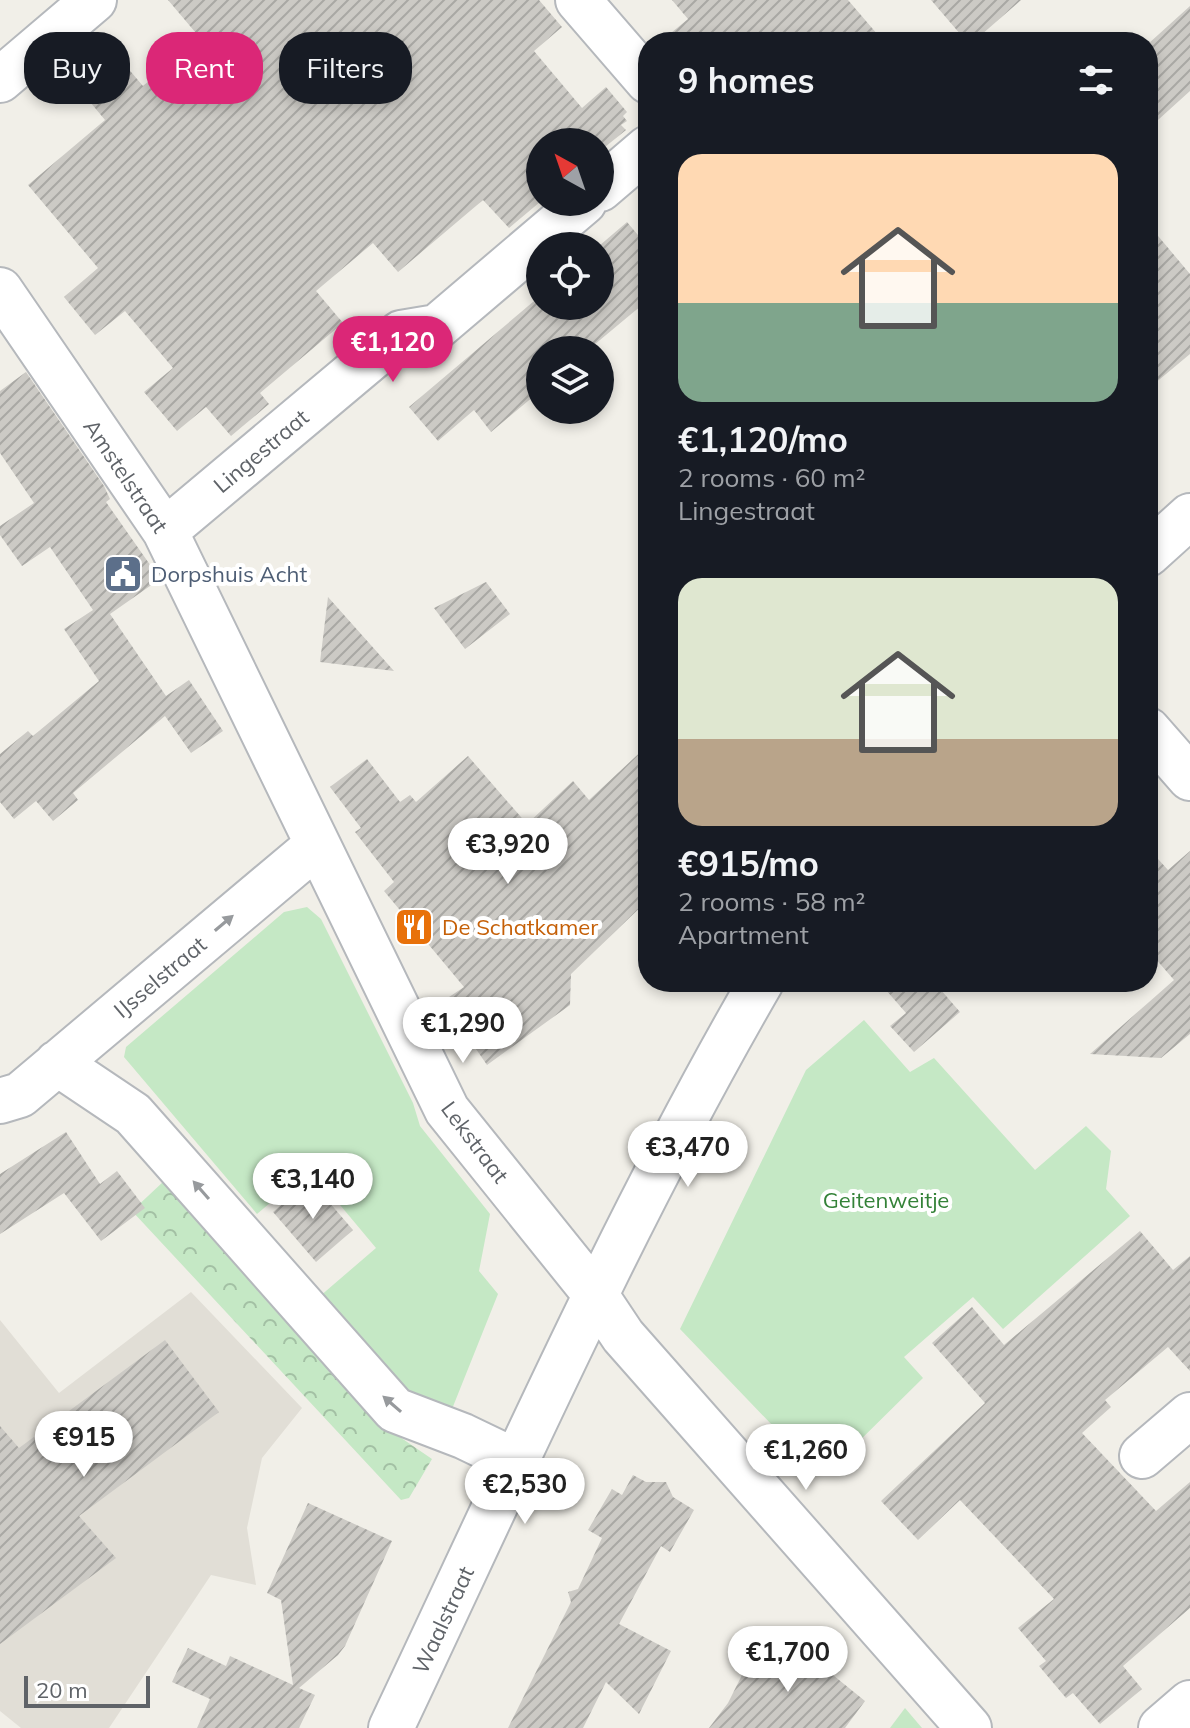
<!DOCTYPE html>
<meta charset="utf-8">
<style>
body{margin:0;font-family:Mulish,sans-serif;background:#20242c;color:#f1f3f6;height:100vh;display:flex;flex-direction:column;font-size:30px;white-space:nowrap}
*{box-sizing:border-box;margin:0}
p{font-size:26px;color:#9ea1a6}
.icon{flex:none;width:44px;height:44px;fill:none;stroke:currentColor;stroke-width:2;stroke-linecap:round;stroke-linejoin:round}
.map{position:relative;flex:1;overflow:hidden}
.details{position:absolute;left:638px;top:32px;width:520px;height:960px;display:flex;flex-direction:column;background:#171b24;border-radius:32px;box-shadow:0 4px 12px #0003}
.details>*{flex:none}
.hud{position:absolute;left:24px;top:32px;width:494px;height:72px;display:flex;gap:16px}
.needle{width:52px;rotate:320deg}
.controls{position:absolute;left:526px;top:128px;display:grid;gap:16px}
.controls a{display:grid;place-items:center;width:88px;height:88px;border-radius:50%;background:#171b24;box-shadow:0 4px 12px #0003;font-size:40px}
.scale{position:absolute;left:24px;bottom:20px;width:126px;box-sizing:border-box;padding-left:8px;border:4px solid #5f6368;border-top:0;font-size:22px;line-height:28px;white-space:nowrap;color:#5f6368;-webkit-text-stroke:6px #fff;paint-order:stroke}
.price{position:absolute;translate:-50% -68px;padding:0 18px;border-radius:28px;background:#fff;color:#222;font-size:26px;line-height:52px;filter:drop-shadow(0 2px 4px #0008)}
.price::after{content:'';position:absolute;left:50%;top:48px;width:24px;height:18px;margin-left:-12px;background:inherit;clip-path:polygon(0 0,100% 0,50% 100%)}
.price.current{background:#db2777;color:#fff}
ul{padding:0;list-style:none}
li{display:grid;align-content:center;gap:16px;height:424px;padding:0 40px}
li span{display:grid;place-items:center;height:248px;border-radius:24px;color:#555}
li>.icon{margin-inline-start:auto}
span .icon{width:144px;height:144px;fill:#fffc;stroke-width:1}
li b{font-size:34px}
h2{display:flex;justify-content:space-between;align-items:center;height:96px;padding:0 40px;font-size:34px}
.tag{padding:0 28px;border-radius:32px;background:#171b24;box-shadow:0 4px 12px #0003;font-size:28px;line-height:72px}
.tag.current{background:#db2777;color:#fff}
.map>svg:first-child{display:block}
.education{fill:#e1ded6}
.grass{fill:#c5e8c5}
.forest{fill:url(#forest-crowns)}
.building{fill:url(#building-hatch)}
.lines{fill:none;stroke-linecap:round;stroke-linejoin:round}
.minor-casing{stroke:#b5b8bc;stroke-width:48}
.minor{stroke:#fff;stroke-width:44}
.oneway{fill:#979a9d}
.labels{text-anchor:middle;stroke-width:8;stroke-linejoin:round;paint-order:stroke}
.street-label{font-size:22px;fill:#5f6368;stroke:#fff}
.service-label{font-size:22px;fill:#4e5e75;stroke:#fff;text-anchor:start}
.food-label{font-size:22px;fill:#c56008;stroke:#fff;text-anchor:start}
.park-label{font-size:22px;fill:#348238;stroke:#fff}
</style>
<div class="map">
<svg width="1190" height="1728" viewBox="0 0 1190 1728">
<defs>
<pattern id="forest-crowns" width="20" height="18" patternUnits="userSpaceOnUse" patternTransform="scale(2)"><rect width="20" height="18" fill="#c5e8c5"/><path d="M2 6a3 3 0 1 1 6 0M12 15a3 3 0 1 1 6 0" fill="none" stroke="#a3c0a4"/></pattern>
<pattern id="building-hatch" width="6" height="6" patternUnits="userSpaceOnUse" patternTransform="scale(2)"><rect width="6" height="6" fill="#cccac5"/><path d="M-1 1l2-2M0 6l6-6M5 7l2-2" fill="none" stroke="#a9a8a4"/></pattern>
</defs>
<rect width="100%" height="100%" fill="#f1efe8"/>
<path class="education" d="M191,1292L302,1408L262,1458L247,1528L256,1585L211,1575L109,1728H21L0,1711V1320L59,1393Z"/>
<path class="grass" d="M307,907L321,919L413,1103L420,1126L490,1214L479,1271L498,1294L450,1414L409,1400L319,1297L376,1248L310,1169L257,1214L124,1057L126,1047L284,912Z
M864,1020L910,1072L934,1058L1035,1170L1086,1126L1111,1151L1106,1189L1130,1216L1003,1329L973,1297L904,1357L923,1378L845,1455L817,1428L795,1449L680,1329L806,1070Z
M905,1708L922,1728H890Z"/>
<path class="forest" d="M164,1181L394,1433L432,1459L409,1498L401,1500L132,1211Z"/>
<path class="building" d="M168,0H539L562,27L534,51L582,108L606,87L627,112L623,116L627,121L621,125L626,130L600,151V142H540V202L509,228L483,200L398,272L373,243L316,291L343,323L260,393L269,404L231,436L206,407L177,431L144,392L173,368L125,311L95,335L64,297L98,268L28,185L105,120L81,91L120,59L143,86L201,39Z
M672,0H848L884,42H660L688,19Z
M931,0H1021L973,42H967Z
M1190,6V91L1148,129V44Z
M627,222L648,247V300L588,350H540V391L491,432L474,410L438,441L409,407L540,296V306H600L599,246Z
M1148,224L1190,274V354L1148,389Z
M26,372L104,486L110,499L106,502L160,579L110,614L166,696L189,680L223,731L191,753L165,716L73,793L78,800L53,821L36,801L14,819L0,802V754L28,731L33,736L99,681L64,629L93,610L50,547L22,566L0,535V526L34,503L0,453V391Z
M486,582L510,614L465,649L434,608Z
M328,597L394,671L320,662Z
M648,745V900L571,974L570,1005L487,1065L443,1001L464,987L384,891L394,882L355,832L361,828L330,787L367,759L400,802L410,795L416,802L468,756L527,824L573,781L589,800Z
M1148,848L1168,870L1190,851V1034L1161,1058L1090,1054L1174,980L1148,950Z
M879,982H934L960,1012L914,1052L890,1026L906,1013Z
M66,1132L100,1184L117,1171L145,1208L101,1241L64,1193L0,1234V1174Z
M310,1180L353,1230L316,1262L273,1212Z
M1140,1231L1173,1270L1190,1256V1371L1168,1347L1105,1400L1111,1407L1082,1433L1156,1511L1190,1482V1608L1123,1666L1142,1689L1100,1724L1073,1693L1066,1698L1039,1666L1046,1661L1018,1628L1054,1599L960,1500L918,1540L881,1501L985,1403L932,1343L972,1307L1004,1345Z
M165,1340L219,1412L79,1516L116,1558L0,1644V1426L19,1448Z
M633,1475L646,1482H666L673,1497L694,1510L670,1552L661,1546L619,1624L671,1651L639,1714L606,1682L583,1728H508L571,1602L568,1592L578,1589L602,1538L588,1530L612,1489L622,1495Z
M308,1503L392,1541L345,1646L338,1655L299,1688L315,1695L299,1728H197L210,1699L172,1682L188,1648L226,1666L230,1656L293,1685L281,1600L267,1593Z
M761,1637L797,1657L802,1650L865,1701L845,1728H709L728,1703Z"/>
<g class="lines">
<defs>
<path id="minor" d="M578,0L648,81
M0,80L94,0
M600,189L648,148
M0,290L165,531L447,1110L595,1294L623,1336L969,1728
M165,531L401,333L437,327L584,202
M1148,554L1190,516
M1148,730L1190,778
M57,1063L133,1114L395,1410L463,1436L517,1462
M0,1101L20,1095L316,846
M1142,1456L1190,1415
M391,1728C510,1477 622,1222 761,982
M1161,1728L1190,1703"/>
</defs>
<use href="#minor" class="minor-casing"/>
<use href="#minor" class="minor"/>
</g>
<defs><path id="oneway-solid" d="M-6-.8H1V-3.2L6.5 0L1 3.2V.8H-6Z" transform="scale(2)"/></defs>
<g class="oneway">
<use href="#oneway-solid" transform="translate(224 923) rotate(-40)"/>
<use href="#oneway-solid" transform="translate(201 1190) rotate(-131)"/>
<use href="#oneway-solid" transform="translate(392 1404) rotate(-139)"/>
</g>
<defs>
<symbol id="civic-square" viewBox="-11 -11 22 22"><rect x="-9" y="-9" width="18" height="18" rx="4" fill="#5c6f8a" stroke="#fff"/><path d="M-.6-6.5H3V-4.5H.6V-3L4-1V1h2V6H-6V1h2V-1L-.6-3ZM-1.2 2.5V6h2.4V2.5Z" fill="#fff"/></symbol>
<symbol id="restaurant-square" viewBox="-11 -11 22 22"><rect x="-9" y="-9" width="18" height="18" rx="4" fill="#e8710a" stroke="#fff"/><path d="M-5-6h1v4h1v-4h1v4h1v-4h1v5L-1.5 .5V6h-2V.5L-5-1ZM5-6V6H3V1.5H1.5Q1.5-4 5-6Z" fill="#fff"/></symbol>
</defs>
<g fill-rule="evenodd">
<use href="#civic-square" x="101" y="552" width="44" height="44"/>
<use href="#restaurant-square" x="392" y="905" width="44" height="44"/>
</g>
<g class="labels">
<g class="street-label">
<text transform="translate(261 451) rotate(-40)" y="8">Lingestraat</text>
<text transform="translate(126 476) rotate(56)" y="8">Amstelstraat</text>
<text transform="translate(160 977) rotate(-40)" y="8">IJsselstraat</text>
<text transform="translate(475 1142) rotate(53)" y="8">Lekstraat</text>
<text transform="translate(443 1620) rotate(-65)" y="8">Waalstraat</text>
</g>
<g class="service-label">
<text x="151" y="582">Dorpshuis Acht</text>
</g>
<g class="food-label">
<text x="442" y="935">De Schatkamer</text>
</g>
<g class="park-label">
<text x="886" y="1208">Geitenweitje</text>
</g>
</g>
</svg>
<div class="controls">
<a><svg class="needle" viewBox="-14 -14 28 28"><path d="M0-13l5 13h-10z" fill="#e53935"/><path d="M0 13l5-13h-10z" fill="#9ea1a6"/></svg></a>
<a><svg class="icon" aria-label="locate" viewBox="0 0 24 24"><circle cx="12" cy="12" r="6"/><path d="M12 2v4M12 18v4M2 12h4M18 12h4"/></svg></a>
<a><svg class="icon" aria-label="layers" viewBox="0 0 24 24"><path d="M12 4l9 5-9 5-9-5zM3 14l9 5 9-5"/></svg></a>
</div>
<div class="scale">20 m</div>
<b class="price current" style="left:393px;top:384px">€1,120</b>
<b class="price" style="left:508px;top:886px">€3,920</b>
<b class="price" style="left:463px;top:1065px">€1,290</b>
<b class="price" style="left:688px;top:1189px">€3,470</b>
<b class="price" style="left:313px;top:1221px">€3,140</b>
<b class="price" style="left:84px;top:1479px">€915</b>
<b class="price" style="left:806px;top:1492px">€1,260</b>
<b class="price" style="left:525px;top:1526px">€2,530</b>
<b class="price" style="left:788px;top:1694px">€1,700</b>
<div class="hud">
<a class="tag">Buy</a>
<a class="tag current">Rent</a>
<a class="tag">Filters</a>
</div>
<section class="details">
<h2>9 homes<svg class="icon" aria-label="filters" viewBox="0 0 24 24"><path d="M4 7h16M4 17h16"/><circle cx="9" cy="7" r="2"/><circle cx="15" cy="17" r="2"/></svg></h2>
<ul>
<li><span style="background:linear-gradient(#ffd9b3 60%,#7fa58c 0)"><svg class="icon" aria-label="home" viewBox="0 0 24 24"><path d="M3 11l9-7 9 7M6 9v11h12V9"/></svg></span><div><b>€1,120/mo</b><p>2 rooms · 60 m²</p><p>Lingestraat</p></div></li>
<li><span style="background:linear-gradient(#dfe7d0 65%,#b9a48a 0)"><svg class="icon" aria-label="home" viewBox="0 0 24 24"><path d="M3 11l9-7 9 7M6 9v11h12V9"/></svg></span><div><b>€915/mo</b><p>2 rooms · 58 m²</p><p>Apartment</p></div></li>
</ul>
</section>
</div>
